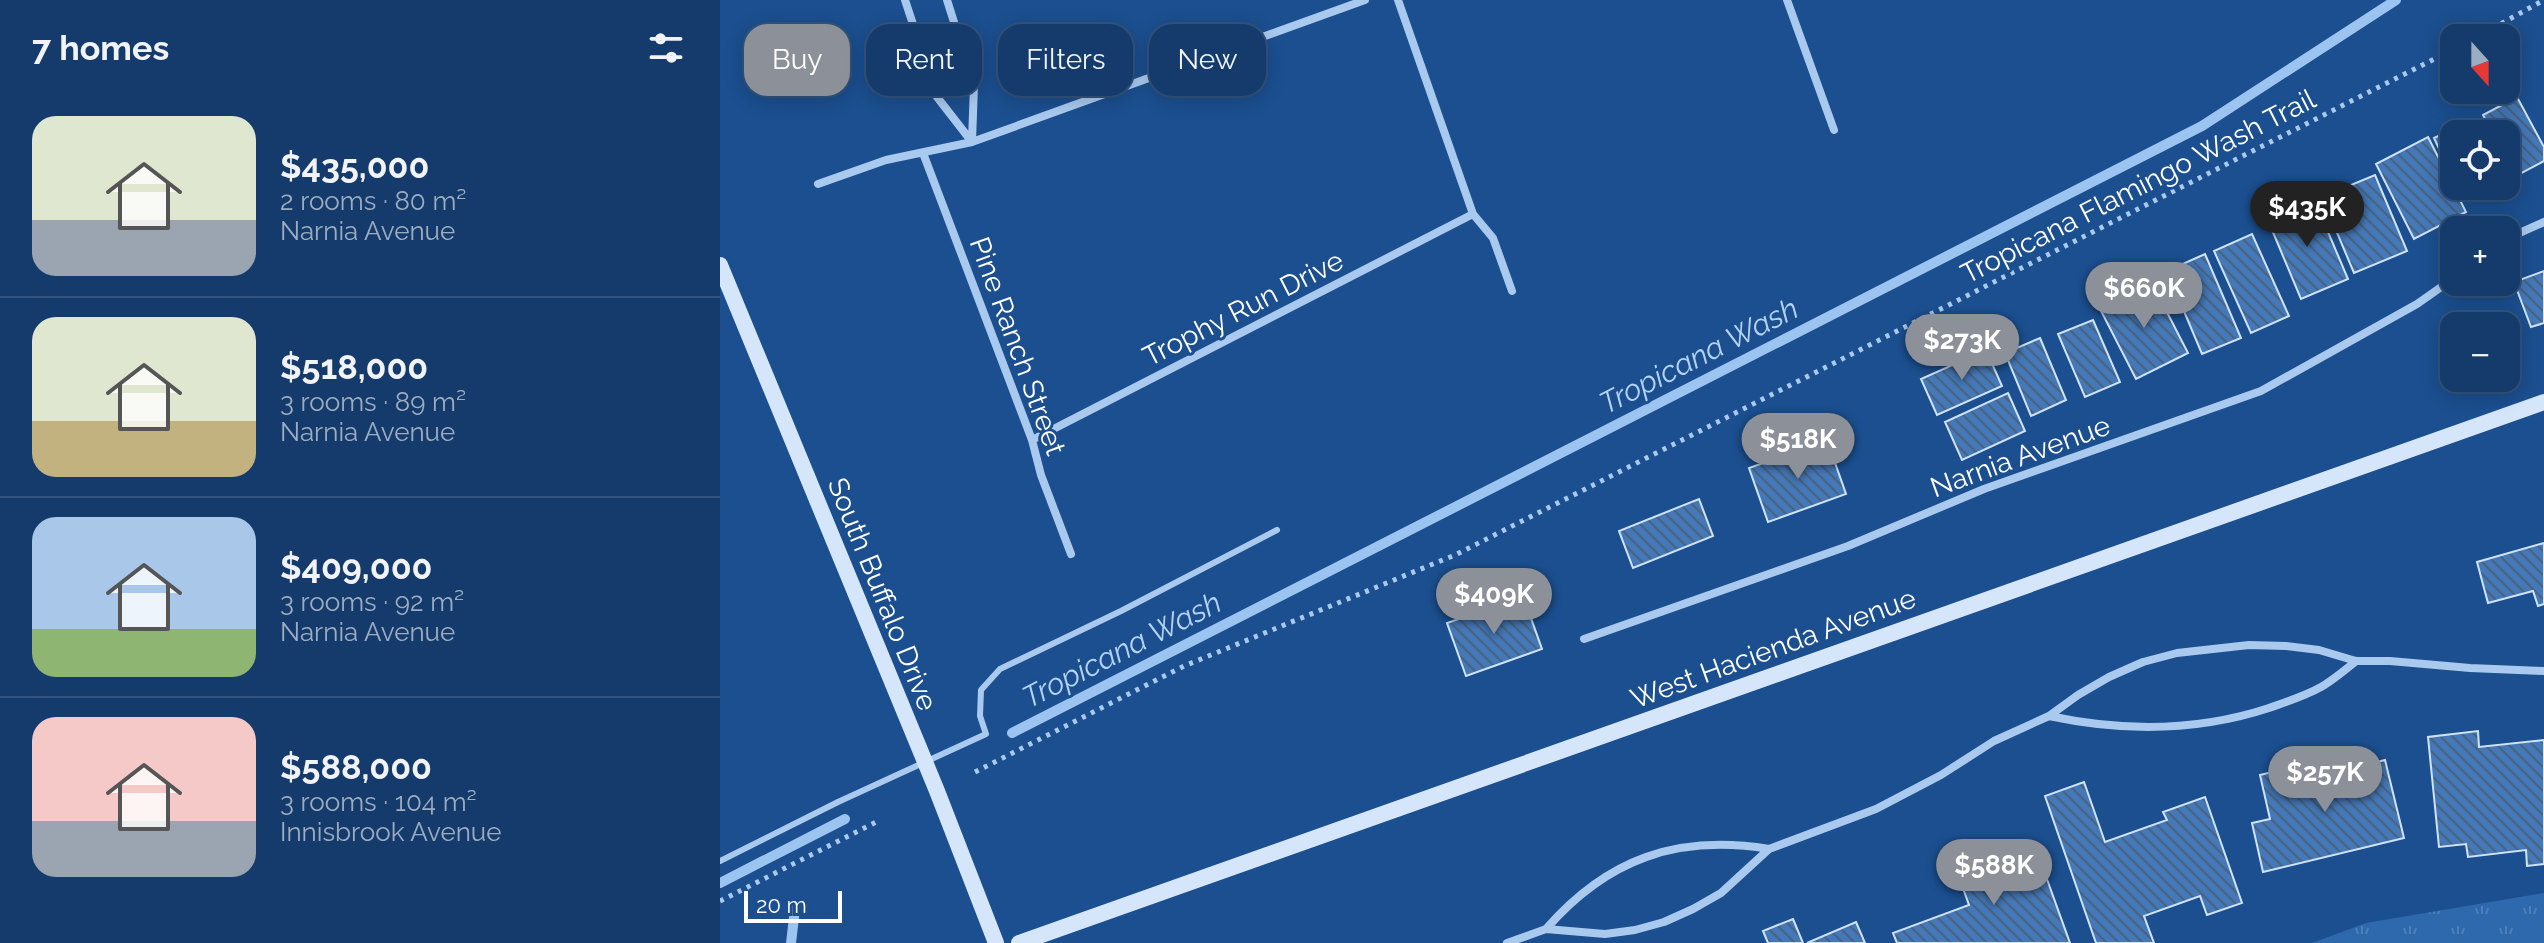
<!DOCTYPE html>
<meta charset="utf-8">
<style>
body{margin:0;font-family:Raleway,sans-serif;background:#214673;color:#f1f3f6;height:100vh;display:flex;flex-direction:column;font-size:30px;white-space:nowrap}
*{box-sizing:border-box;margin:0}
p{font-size:26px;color:#9dadc1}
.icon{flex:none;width:44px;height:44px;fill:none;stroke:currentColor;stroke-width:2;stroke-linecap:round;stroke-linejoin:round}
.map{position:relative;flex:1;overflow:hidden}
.details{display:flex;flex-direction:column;background:#143b6b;width:720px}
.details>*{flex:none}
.top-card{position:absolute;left:24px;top:24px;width:760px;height:72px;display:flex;gap:16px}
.needle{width:52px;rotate:159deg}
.buttons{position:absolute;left:1720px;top:24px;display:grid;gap:16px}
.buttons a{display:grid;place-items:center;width:80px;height:80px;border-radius:16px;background:#143b6b;box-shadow:0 4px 20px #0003,0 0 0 2px #33557e;font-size:40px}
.scale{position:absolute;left:24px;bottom:20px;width:98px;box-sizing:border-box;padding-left:8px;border:4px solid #fff;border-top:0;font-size:22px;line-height:28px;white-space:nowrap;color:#fff;-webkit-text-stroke:6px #1b4f8f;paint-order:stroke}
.price{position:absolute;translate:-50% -68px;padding:0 18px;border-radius:28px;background:#8c9099;color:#fff;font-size:26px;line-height:52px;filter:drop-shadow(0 2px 4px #0008)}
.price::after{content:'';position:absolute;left:50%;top:48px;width:24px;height:18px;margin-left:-12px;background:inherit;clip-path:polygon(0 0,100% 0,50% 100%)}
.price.active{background:#222;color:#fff}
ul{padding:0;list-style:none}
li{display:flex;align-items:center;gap:24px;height:200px;padding:0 32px}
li+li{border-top:2px solid #33557e}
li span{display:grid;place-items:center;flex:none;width:224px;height:160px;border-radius:24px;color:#555}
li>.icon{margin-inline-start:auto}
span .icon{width:96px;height:96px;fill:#fffc;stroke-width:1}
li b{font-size:34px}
h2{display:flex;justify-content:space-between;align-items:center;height:96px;padding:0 32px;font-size:34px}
.tag{padding:0 28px;border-radius:24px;background:#143b6b;box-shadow:0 4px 20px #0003,0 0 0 2px #33557e;font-size:28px;line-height:72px}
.tag.active{background:#8c9099;color:#fff}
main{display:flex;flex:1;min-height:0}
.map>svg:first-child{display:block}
.grass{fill:url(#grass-tufts)}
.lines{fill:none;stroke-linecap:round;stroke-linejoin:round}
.stream{stroke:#9cc4f0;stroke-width:10}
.building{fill:url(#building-back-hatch);stroke:#cfe3fa;stroke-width:2}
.path{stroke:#a9c9ee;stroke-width:5;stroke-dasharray:4 6;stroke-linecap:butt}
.lane{stroke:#a9c9ee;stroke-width:6}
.street{stroke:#a9c9ee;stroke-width:8}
.secondary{stroke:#d6e6fa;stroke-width:16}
.labels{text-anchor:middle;stroke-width:6;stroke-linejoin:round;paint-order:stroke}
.street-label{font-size:28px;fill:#fff;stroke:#1b4f8f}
.water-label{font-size:30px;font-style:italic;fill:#b5d3f5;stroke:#1b4f8f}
</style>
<main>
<section class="details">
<h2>7 homes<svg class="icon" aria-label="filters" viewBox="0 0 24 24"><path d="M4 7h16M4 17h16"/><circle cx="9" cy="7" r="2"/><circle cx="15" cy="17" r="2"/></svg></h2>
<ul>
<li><span style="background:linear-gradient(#dfe7d0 65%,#9aa5b1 0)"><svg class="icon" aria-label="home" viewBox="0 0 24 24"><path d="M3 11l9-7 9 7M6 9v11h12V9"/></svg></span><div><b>$435,000</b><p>2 rooms · 80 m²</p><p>Narnia Avenue</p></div></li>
<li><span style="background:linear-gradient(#dfe7d0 65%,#c2b280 0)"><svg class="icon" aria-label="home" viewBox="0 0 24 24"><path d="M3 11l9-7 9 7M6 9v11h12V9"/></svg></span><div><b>$518,000</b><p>3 rooms · 89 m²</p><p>Narnia Avenue</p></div></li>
<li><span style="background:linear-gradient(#a9c7e8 70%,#8fb573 0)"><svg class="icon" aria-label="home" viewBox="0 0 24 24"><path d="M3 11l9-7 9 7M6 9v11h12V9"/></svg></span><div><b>$409,000</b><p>3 rooms · 92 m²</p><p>Narnia Avenue</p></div></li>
<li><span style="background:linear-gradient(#f6c9c9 65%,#9aa5b1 0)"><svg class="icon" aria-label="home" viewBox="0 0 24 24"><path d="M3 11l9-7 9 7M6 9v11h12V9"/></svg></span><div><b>$588,000</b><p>3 rooms · 104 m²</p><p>Innisbrook Avenue</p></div></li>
</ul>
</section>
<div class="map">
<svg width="1824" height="943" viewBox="0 0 1824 943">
<defs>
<pattern id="grass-tufts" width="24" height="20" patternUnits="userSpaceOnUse" patternTransform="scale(2)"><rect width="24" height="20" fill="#2e69ad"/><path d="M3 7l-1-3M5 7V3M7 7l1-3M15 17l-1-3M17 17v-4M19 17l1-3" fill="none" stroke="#4d80b9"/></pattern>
<pattern id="building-back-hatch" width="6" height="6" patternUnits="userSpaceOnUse" patternTransform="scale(2)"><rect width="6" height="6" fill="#4478b7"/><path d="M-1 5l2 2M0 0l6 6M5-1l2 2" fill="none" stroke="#486282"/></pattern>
</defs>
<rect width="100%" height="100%" fill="#1b4f8f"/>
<path class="grass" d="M1824,893V943H1592L1646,923Z"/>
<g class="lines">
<path class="stream" d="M292,733L1482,126L1676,0
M0,883L125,819
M71,943L75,909"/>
</g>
<path class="building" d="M1797,97L1824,147V161L1796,176L1786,158V134H1773L1763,115Z
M1750,121L1755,134H1734V181L1714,138Z
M1708,137L1746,212L1694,239L1656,164Z
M1655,175L1687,251L1634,273L1602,197Z
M1736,186H1771L1742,199Z
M1594,199L1628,279L1581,299L1547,218Z
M1532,234L1569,316L1531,333L1494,251Z
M1485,254L1521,338L1482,354L1447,271Z
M1824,271V323L1811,327L1794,282Z
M1431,281L1468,353L1416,379L1379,307Z
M1373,320L1400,382L1365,397L1338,334Z
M1320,338L1346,400L1311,416L1285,353Z
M1266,350L1282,386L1217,415L1201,379Z
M1288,393L1305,431L1242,460L1225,422Z
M1107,440L1126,494L1048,522L1029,468Z
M979,499L993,536L913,568L899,531Z
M1824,543V604L1818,606L1813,591L1768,603L1757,562Z
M803,596L822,649L746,676L727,623Z
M1758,731L1759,747L1824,740V864L1807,866L1806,850L1748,857L1746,844L1719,847L1708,737Z
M1665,760L1684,838L1543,872L1532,823L1550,819L1540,775L1585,764L1588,779Z
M1364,782L1385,842L1447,820L1443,812L1485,797L1522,903L1487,915L1480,896L1424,916L1434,943H1376L1325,796Z
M1280,841L1295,881L1324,871L1350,943H1177L1173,933L1249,905L1232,858Z
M1073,919L1083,943H1048L1043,931Z
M1136,922L1145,943H1087Z"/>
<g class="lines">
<path class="path" d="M1755,38L1824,0
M255,772L464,666L735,555L1734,49
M0,901L158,821"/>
<path class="lane" d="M0,861L118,802L266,734L260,716L261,690L280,669L401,611L557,530"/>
<path class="street" d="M185,0L217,97L252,142
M227,0L254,85L252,141
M678,0L753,214L773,238L792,291
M1067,0L1114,130
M203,153L312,440L321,475L351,554
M98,184L166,160L252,142L645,0
M1786,239L1824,222
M312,440L753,214
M864,639L1128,546L1264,489L1541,391L1697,304L1734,278
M1329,716C1404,732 1476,732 1549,708C1566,702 1585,696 1601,687C1613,680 1625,670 1636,661
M826,929C887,859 957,834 1049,849
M787,943L826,929L885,934L915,930L944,922L973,909L1001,893L1049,849L1156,809L1221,775L1274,741L1329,716L1358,695L1389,677L1423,662L1457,653L1529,645L1566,646L1599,650L1636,661H1670L1750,668L1824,671"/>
<path class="secondary" d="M0,265L217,791L276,943
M299,943L1824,402"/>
</g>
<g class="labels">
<g class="street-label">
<text transform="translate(1418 186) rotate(-27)" y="10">Tropicana Flamingo Wash Trail</text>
<text transform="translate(523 308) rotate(-27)" y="10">Trophy Run Drive</text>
<text transform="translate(298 346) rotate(70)" y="10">Pine Ranch Street</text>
<text transform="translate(1300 456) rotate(-20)" y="10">Narnia Avenue</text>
<text transform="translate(163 594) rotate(68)" y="10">South Buffalo Drive</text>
<text transform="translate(1053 648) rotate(-20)" y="10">West Hacienda Avenue</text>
</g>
<g class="water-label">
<text transform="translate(979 356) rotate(-27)" y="10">Tropicana Wash</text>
<text transform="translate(402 650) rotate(-27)" y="10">Tropicana Wash</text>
</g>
</g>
</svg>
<div class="buttons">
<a><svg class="needle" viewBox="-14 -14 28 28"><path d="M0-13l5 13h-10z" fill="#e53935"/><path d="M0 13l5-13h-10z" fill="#9dadc1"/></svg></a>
<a><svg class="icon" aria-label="locate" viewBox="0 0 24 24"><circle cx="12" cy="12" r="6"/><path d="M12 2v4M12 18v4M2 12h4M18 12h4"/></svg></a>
<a>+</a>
<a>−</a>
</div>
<div class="scale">20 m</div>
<b class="price active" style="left:1587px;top:249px">$435K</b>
<b class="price" style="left:1424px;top:330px">$660K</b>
<b class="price" style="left:1242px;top:382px">$273K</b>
<b class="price" style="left:1078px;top:481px">$518K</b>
<b class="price" style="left:774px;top:636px">$409K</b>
<b class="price" style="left:1605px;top:814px">$257K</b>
<b class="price" style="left:1274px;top:907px">$588K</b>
<div class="top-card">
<a class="tag active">Buy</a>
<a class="tag">Rent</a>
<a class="tag">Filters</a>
<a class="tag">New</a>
</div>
</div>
</main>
